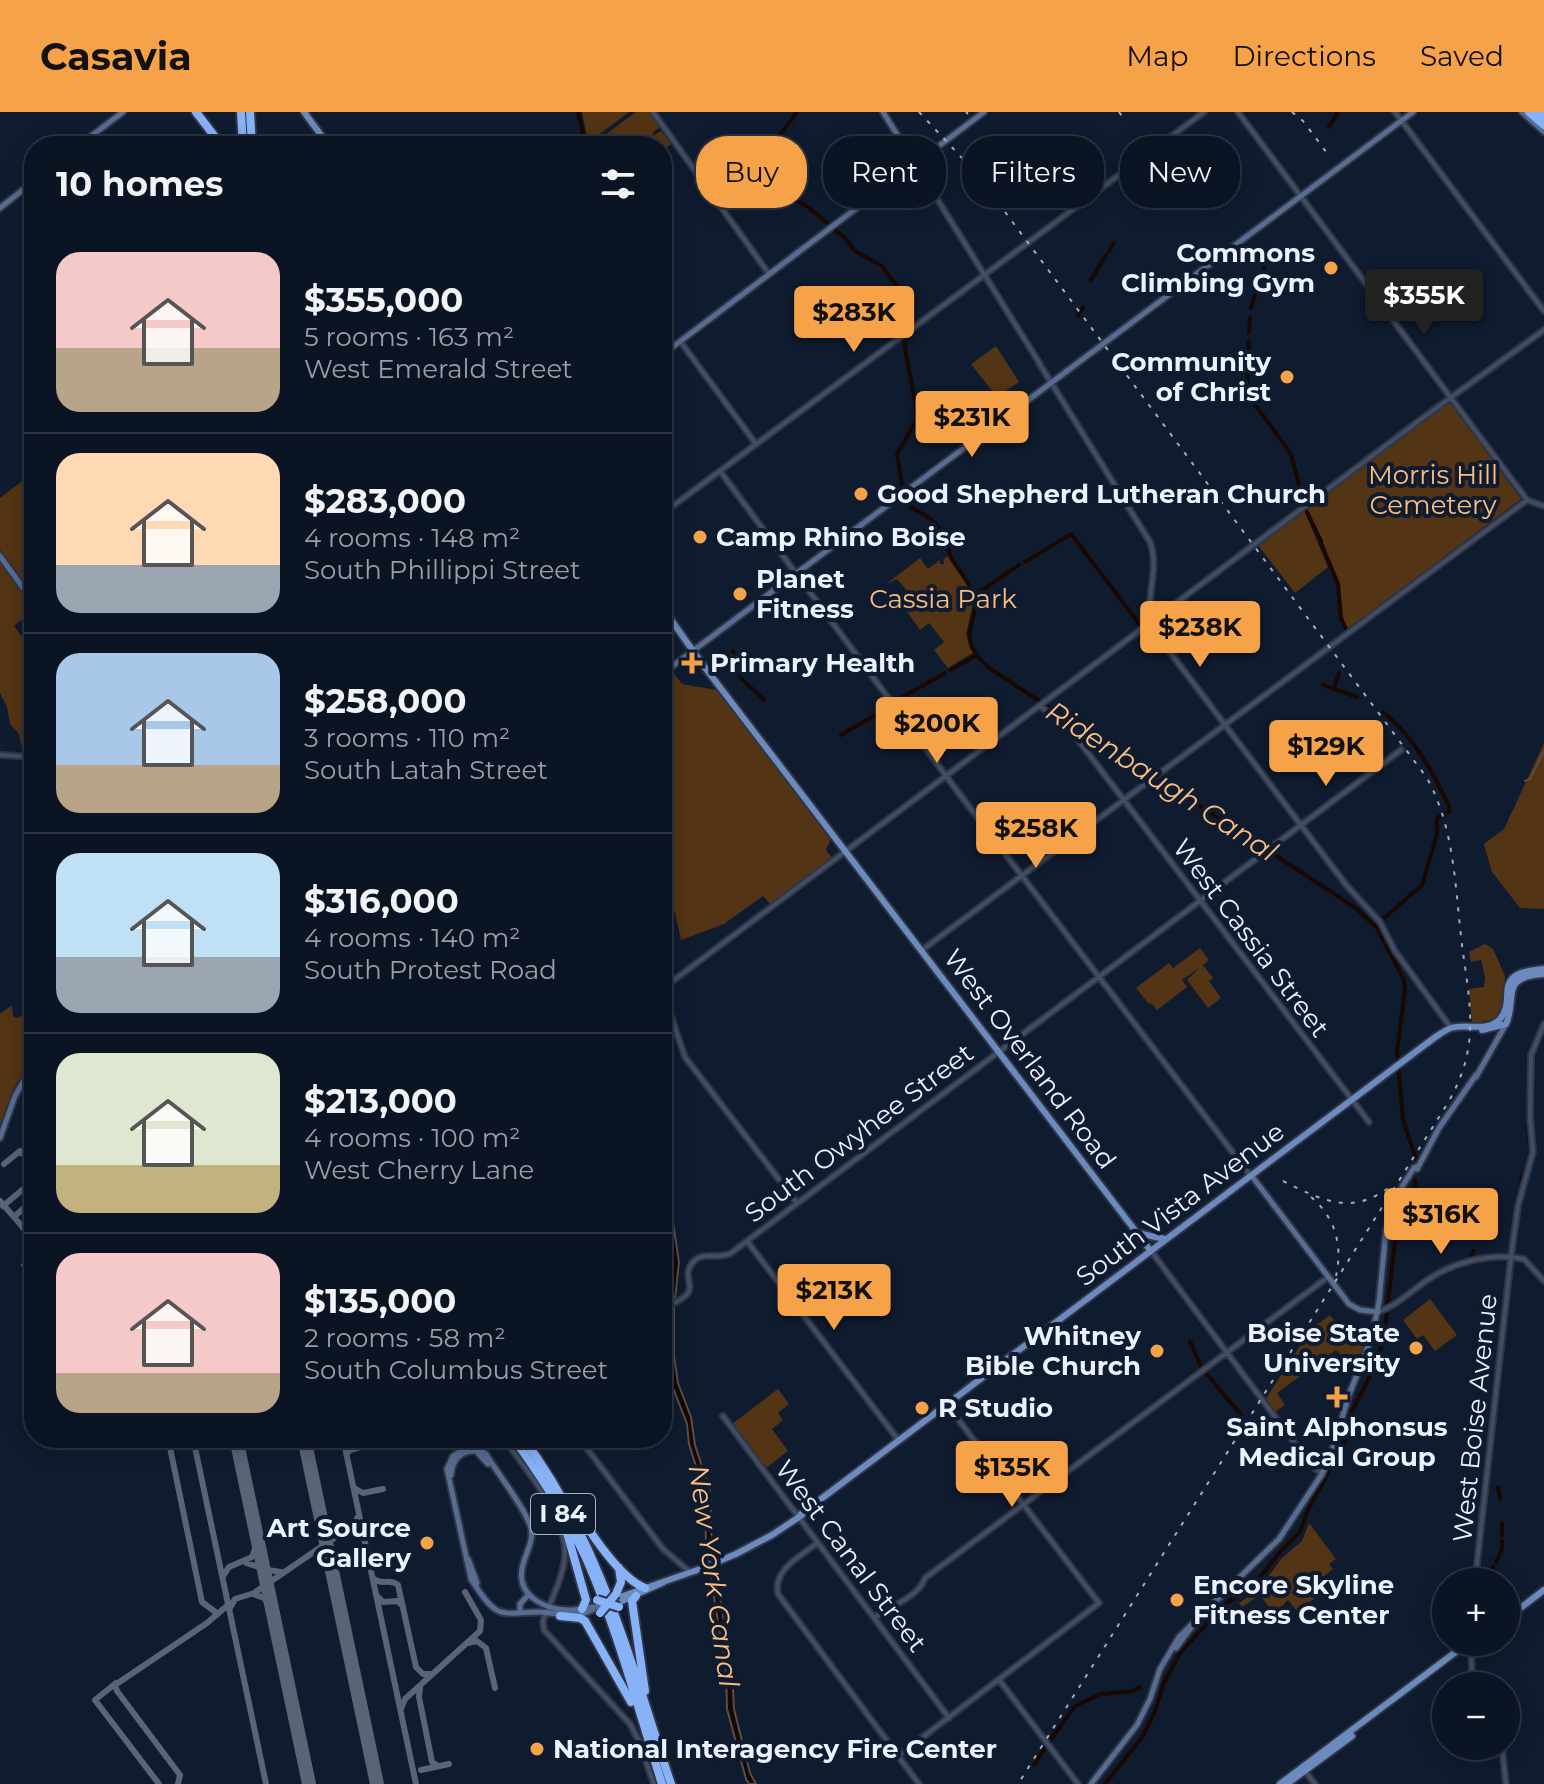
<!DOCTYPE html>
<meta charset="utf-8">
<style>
body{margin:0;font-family:Montserrat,sans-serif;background:#141d2b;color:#f1f3f6;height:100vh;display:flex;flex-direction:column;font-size:30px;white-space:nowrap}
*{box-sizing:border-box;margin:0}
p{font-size:26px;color:#9a9ea6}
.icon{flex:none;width:44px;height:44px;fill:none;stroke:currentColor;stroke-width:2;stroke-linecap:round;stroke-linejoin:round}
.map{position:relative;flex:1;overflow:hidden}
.sheet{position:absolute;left:24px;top:24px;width:648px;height:1312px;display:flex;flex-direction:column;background:#0b1423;border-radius:32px;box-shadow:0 4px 20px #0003,0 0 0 2px #2b3341}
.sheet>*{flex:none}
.top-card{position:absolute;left:696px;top:24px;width:728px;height:72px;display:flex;gap:16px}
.fabs{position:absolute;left:1432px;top:1456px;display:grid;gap:16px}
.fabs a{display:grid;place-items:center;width:88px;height:88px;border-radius:50%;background:#0b1423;box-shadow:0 4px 20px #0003,0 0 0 2px #2b3341;font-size:40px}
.price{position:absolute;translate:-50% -68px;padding:0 18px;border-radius:8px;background:#f6a248;color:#111;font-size:26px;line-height:52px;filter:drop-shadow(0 2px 4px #0008)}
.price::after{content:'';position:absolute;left:50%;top:48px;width:24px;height:18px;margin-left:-12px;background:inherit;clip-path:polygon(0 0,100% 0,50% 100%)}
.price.selected{background:#222;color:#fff}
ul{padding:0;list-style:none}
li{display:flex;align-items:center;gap:24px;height:200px;padding:0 32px}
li+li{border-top:2px solid #2b3341}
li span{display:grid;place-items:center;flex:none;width:224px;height:160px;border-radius:24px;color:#555}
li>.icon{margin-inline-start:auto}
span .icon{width:96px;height:96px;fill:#fffc;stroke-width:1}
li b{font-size:34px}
h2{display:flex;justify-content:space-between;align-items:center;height:96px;padding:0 32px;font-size:34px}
.tag{padding:0 28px;border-radius:32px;background:#0b1423;box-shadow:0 4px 20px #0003,0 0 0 2px #2b3341;font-size:28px;line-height:72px}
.tag.selected{background:#f6a248;color:#111}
header{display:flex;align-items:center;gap:48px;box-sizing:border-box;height:112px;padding:0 40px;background:#f6a248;color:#111}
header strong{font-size:38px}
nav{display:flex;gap:44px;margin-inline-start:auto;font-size:28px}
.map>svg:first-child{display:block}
.green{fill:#533414}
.water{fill:#180800;stroke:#574e4c;stroke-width:2}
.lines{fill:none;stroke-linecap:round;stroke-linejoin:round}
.stream{stroke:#574e4c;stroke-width:2}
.canal{stroke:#180800;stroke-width:4}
.taxiway{stroke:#5a6475;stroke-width:6}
.runway{stroke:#5a6475;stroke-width:14}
.tertiary-casing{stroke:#303444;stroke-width:8}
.secondary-casing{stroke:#303444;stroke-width:9}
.primary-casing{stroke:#303444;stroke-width:10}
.motorway-casing{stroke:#303444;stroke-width:12}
.tertiary{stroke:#404e65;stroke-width:4}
.secondary{stroke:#566c91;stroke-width:5}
.primary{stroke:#6b8abd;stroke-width:6}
.motorway{stroke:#88b2f7;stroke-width:8}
.rail{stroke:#a4acbb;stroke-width:2;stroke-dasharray:4 8;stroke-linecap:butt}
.secondary-bridge-casing{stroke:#303444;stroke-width:9;stroke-linecap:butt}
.motorway-bridge-casing{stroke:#303444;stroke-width:12;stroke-linecap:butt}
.secondary-bridge{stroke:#566c91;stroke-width:5}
.motorway-bridge{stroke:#88b2f7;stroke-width:8}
.poi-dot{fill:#f6a248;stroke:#0f1b2f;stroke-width:3}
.labels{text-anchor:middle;stroke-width:8;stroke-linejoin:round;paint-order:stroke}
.shield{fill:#0f1b2f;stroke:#a9b2c0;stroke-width:2}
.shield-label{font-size:24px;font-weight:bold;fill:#ebf2fe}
.poi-label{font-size:26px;font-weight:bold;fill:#ebf2fe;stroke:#0f1b2f;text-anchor:start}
.park-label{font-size:26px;fill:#fbbd82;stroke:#0f1b2f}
.street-label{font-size:26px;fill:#ebf2fe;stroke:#0f1b2f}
.water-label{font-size:28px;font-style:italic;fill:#fbbd82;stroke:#0f1b2f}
</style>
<header>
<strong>Casavia</strong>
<nav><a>Map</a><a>Directions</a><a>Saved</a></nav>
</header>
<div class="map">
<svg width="1544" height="1672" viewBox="0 0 1544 1672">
<rect width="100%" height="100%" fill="#0f1b2f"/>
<path class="green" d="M582,0H629L588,31Z
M636,0H650L661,15L654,19L652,24L661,19L671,32L662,39V34L600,32L590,34Z
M996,234L1019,270L994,287L993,280L971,252Z
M1450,290L1521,387L1347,518L1342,506L1338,469L1307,397Z
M34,360V399L29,403L34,410V478L31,481L0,438V386Z
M1304,398L1328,455L1295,481L1258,433Z
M949,444L975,484L966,522L974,540L948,556L934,538L944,530L929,511L920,518L905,497L916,489L897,467L886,472L920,446L928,457L940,448V452H944L943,447Z
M0,450L34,498L14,514L23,526L34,518V641H23L19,622L10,612L7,595L0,581Z
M675,563L682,572L717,578L831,726L826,738L832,746L771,793L763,784L724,812L681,828L673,792L667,734L662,730V662L672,660L668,625L675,624C665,599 656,585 675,563Z
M1544,631V797L1520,796L1492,760L1484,732L1504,717Z
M1485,832L1493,837L1505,864L1502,898L1498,906L1472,912L1469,877L1484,875L1485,865L1481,848L1471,850L1469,840Z
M1200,836L1209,848L1201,855L1204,854L1213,866L1209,869L1221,886L1208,896L1187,868L1199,856L1182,868L1187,875L1161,895L1157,898L1151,891L1149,892L1136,876L1169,851L1173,856Z
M12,893L13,904L17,906L24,903L34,910V943L14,976L0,1014V902Z
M1430,1187L1457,1223L1435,1239L1423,1223L1417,1227L1403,1208Z
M1330,1203L1339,1215L1342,1213L1350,1224L1356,1223L1364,1234L1354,1257L1336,1238L1277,1281L1285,1293L1274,1301L1265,1288L1311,1217Z
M778,1277L789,1292L778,1301L783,1308L772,1317L788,1339L766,1356L732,1312Z
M1309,1411L1336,1447L1329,1452L1333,1457L1318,1469L1325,1479L1297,1499L1288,1488L1274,1502L1260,1483L1242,1495L1239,1491L1258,1478L1282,1446L1302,1429Z"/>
<path class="water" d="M662,899L667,912L666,972L673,1011L669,1033L671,1053L668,1078L679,1150L674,1197V1244L678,1271L691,1305L695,1333L710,1379L712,1437L732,1558L734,1597L750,1661L756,1672H749L746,1667L727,1597L726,1559L706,1435L705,1383L689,1332L687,1312L672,1273L668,1246L673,1140L662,1082L665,1053L663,1030L667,1010L662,983Z"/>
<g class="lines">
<path class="stream" d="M1525,669L1530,667L1544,639"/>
<path class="canal" d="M578,0L585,30
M797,0L777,27L761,41L758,48L767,68L782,86L800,90L808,95L845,126L855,139L882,154L902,181L906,197L905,237L916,294V309L897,342L904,386L909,394L931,407L943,421L951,446L976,483C977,515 954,525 989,556L1356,796L1377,816L1404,868L1405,878L1397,939L1403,1007L1416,1047
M1329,15L1338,0
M1027,83L1030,66
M1109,139L1114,131
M1091,168L1106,143
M1251,196L1265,152
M1081,199L1083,195
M1078,204L1079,202
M1249,221L1250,205
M1247,280L1249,229
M1248,283L1291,342L1304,393
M1306,398L1321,429
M1321,431L1338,472L1341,506L1346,517
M1025,450L1071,422L1141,514
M974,480H979L1019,453
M1158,517L1212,520L1256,537
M733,539L741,566L764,588
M950,558L977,543
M1323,573L1357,585
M1334,576L1339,561
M894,590L945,561
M1383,600C1413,624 1434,661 1449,695V700L1437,706V722L1422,773L1383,807
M841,623L891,594
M1528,1016L1529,1024
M1529,1028L1530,1032
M1521,1067L1523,1063
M1471,1143L1474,1139
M1190,1229L1201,1255
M1205,1260L1242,1304L1244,1311
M1498,1375L1500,1387
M1502,1411V1424
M1496,1450L1502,1437V1429
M1492,1461L1493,1455
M1490,1470V1468
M1077,1593L1101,1582L1133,1579L1140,1575
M1049,1630L1074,1595
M1034,1653L1047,1633
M1105,1672L1143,1624L1155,1599L1164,1571L1180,1541L1225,1492L1253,1474L1279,1441L1300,1420L1308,1398L1346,1327L1352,1299L1378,1249L1385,1217L1395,1129L1415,1080V1068"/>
<path class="taxiway" d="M4,1052L20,1039L34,1054
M0,1089L34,1128
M3,1094L34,1068
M14,1105L34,1087
M23,1116L34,1106
M34,1142L24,1153L34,1169
M168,1326L202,1490L218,1502
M193,1326L266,1672
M343,1326L416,1672
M347,1342L350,1338L391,1326
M354,1376L363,1381L383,1377
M322,1410L327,1419L336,1422
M347,1418H356L364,1427L368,1420L398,1414
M314,1440L323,1442L330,1450
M262,1449L268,1458L281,1460
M246,1451L259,1455L266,1467
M223,1464L229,1455L252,1445L258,1429
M373,1466C381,1474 390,1466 398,1473L416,1555L423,1562H431
M253,1482L264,1486L272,1497
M376,1483L383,1490L397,1489L403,1494
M230,1496L235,1487L254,1481L353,1413L358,1405
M468,1531L477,1529L486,1536L495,1576
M116,1571L95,1588L159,1672
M420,1575L419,1585L432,1650L438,1654
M401,1597L405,1587L480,1519L481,1508L465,1480
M421,1658L449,1652
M178,1672L180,1663L117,1579L115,1573L207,1511L228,1493"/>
<path class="runway" d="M236,1326L309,1672
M304,1326L377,1672"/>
<defs>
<path id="tertiary" d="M653,0L769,162
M1238,0L1527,388
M1395,0L1544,199
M916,53L1040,252
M680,229L756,332
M1039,251L1150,430C1161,460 1142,488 1154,519L1347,774L1380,810L1395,839L1451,916
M720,359L958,680L1250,1063
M1527,388L1544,394
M662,402L1204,0
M1040,594L1069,616L1369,1010
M0,643L34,645
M922,838L1527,388
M662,877L1424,305L1544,218
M662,890L671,904L685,945L797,1091
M747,1129L899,1329
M1151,1139L1311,1353L1322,1362
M662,1196C712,1178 675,1169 694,1149C704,1139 719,1148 731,1141L1401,638
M1378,1200C1396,1194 1410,1180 1426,1169C1453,1150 1492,1140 1524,1147L1544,1169
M723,1304L949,1606
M503,1326C524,1354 567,1406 565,1442C564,1464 551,1488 543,1509L544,1518L630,1612L638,1627L654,1672
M579,1326L663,1437L690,1460
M817,1431C801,1444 773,1457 778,1482L919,1672
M1475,1470L1511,1145L1518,1094L1533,1040L1530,1004L1531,943L1544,912
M874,1506C890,1494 919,1485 925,1466L1328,1165
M1471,1530L1472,1563L1476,1574
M1000,1569L1078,1672
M1502,1634L1506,1672
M898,1644L1099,1491L947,1293
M1304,1658L1315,1672"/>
<path id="secondary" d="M883,0L916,53
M1522,0L1544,20
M78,34L123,0
M0,96L34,69
M662,243L984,0
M0,444L34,491
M662,562L1413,0
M1476,965L1506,912
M0,1026L15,984L34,951
M1417,1057L1439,1016L1476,963
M1251,1063L1349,1192L1360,1198L1378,1200
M467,1335H476L486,1342C497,1361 526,1397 531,1416C534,1431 524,1443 522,1457C517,1486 549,1499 572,1498C580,1498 587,1494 596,1495C579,1509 559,1501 540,1500C527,1499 506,1505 495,1497C485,1490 477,1476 471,1467L447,1357L453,1344Z
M451,1363C452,1348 461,1338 476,1339L488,1352
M468,1447L477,1471
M520,1500V1492L529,1482
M1176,1536L1196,1509
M1091,1672L1137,1613L1150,1587L1160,1557L1179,1525L1279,1427L1322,1362L1332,1339L1349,1283L1372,1224L1379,1190L1386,1118L1391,1101L1403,1073L1414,1056L1418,1054"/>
<path id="primary" d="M304,0L329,34
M662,495L703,553L1150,1138
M1482,918L1506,912C1518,886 1498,865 1544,862
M1137,1121L1165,1127
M801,1402L1434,926C1439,923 1445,918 1451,916C1466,911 1487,921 1500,907C1518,886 1488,861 1544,857
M664,1470L622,1489L618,1488L620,1485L700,1457L736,1442L772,1423L802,1403
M1506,1507L1544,1478
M1280,1672L1469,1530
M1287,1672L1352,1624"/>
<path id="motorway" d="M196,0L222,34
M241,0L243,34
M250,0L252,34
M1529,0L1544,13
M1538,0L1544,5
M513,1326C541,1364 566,1403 586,1446C618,1518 638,1597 662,1672
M523,1326C600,1429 631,1552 671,1672
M573,1393C588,1417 619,1466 645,1476
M566,1417L586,1488L582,1497
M616,1482L621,1470L619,1456
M636,1484L632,1489L645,1579
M560,1504L580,1506L585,1509L631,1590"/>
</defs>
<use href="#tertiary" class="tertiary-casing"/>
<use href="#secondary" class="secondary-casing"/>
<use href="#primary" class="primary-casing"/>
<use href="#motorway" class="motorway-casing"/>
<use href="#tertiary" class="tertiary"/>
<use href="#secondary" class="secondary"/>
<use href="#primary" class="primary"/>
<use href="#motorway" class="motorway"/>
<path class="rail" d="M919,0L976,61L1427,666C1455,717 1455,776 1462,833C1466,865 1473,899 1469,931C1466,954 1458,974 1446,994L1018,1672
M966,0L968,2
M1119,0L1124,7
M1292,0L1303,9L1327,41
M1283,1069C1323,1089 1354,1105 1393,1072
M1311,1085C1335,1105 1343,1133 1336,1164"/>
<defs>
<path id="secondary-bridge" d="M596,1495L607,1491"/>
<path id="motorway-bridge" d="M597,1488L619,1495
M600,1501L616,1482"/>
</defs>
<use href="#secondary-bridge" class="secondary-bridge-casing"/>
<use href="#motorway-bridge" class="motorway-bridge-casing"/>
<use href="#secondary-bridge" class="secondary-bridge"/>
<use href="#motorway-bridge" class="motorway-bridge"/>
</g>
<g class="poi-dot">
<circle cx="1331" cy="156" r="8"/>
<circle cx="1287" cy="265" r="8"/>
<circle cx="861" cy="382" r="8"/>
<circle cx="700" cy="425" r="8"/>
<circle cx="740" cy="482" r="8"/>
<path d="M688 539h8v8h8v8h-8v8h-8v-8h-8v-8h8z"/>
<circle cx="1416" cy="1236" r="8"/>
<circle cx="1157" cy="1239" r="8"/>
<path d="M1333 1273h8v8h8v8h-8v8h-8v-8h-8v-8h8z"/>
<circle cx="922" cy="1296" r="8"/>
<circle cx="427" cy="1431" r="8"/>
<circle cx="1177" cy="1488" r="8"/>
<circle cx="537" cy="1637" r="8"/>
</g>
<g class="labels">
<rect class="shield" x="531" y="1382" width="64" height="40" rx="6"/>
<g class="shield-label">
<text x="563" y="1410">I 84</text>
</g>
<g class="poi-label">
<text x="1315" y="150" text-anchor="end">Commons<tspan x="1315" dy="30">Climbing Gym</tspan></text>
<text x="1271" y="259" text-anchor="end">Community<tspan x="1271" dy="30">of Christ</tspan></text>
<text x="877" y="391">Good Shepherd Lutheran Church</text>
<text x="716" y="434">Camp Rhino Boise</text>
<text x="756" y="476">Planet<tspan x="756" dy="30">Fitness</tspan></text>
<text x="710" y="560">Primary Health</text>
<text x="1400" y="1230" text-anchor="end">Boise State<tspan x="1400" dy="30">University</tspan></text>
<text x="1141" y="1233" text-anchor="end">Whitney<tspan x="1141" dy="30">Bible Church</tspan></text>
<text x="938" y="1305">R Studio</text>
<text x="1337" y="1324" text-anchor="middle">Saint Alphonsus<tspan x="1337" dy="30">Medical Group</tspan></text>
<text x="411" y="1425" text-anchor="end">Art Source<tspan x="411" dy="30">Gallery</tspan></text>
<text x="1193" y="1482">Encore Skyline<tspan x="1193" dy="30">Fitness Center</tspan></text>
<text x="553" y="1646">National Interagency Fire Center</text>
</g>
<g class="park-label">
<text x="1433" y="372">Morris Hill<tspan x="1433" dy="30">Cemetery</tspan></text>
<text x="943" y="496">Cassia Park</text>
</g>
<g class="street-label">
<text transform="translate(1251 826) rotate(53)" y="9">West Cassia Street</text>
<text transform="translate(1030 947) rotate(53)" y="9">West Overland Road</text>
<text transform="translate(859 1021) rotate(-37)" y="9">South Owyhee Street</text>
<text transform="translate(1180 1092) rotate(-37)" y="9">South Vista Avenue</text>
<text transform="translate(1475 1306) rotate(-84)" y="9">West Boise Avenue</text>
<text transform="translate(851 1444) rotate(53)" y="9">West Canal Street</text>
</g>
<g class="water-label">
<text transform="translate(1162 669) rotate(33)" y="10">Ridenbaugh Canal</text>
<text transform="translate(714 1464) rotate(82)" y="10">New York Canal</text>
</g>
</g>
</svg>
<div class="fabs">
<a>+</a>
<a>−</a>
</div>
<b class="price selected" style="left:1424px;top:225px">$355K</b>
<b class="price" style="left:854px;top:242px">$283K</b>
<b class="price" style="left:972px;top:347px">$231K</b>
<b class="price" style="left:1200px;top:557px">$238K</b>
<b class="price" style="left:937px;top:653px">$200K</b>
<b class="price" style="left:1326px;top:676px">$129K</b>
<b class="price" style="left:1036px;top:758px">$258K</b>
<b class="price" style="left:1441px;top:1144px">$316K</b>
<b class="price" style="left:834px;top:1220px">$213K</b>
<b class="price" style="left:1012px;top:1397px">$135K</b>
<div class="top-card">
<a class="tag selected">Buy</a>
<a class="tag">Rent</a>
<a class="tag">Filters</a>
<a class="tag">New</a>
</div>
<section class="sheet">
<h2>10 homes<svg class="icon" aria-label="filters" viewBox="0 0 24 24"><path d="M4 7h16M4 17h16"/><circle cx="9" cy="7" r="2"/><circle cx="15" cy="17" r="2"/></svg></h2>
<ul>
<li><span style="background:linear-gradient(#f6c9c9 60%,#b9a48a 0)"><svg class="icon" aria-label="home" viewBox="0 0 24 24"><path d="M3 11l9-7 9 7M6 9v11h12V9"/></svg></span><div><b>$355,000</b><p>5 rooms · 163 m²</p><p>West Emerald Street</p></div></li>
<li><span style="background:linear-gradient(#ffd9b3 70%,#9aa5b1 0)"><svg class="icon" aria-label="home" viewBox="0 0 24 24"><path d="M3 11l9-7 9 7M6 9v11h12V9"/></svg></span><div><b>$283,000</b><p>4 rooms · 148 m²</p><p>South Phillippi Street</p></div></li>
<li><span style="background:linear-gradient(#a9c7e8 70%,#b9a48a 0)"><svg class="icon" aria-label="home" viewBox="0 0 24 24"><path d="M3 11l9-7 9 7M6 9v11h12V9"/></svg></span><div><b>$258,000</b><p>3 rooms · 110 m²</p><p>South Latah Street</p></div></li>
<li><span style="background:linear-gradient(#bfe0f5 65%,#9aa5b1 0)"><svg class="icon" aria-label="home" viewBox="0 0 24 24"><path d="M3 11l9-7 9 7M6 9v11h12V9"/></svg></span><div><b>$316,000</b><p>4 rooms · 140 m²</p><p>South Protest Road</p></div></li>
<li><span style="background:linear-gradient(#dfe7d0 70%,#c2b280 0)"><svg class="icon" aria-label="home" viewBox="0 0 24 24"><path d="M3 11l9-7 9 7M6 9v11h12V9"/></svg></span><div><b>$213,000</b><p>4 rooms · 100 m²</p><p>West Cherry Lane</p></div></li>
<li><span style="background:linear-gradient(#f6c9c9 75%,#b9a48a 0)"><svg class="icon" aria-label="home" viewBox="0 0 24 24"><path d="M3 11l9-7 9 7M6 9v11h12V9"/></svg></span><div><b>$135,000</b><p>2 rooms · 58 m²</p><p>South Columbus Street</p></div></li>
</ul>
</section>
</div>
